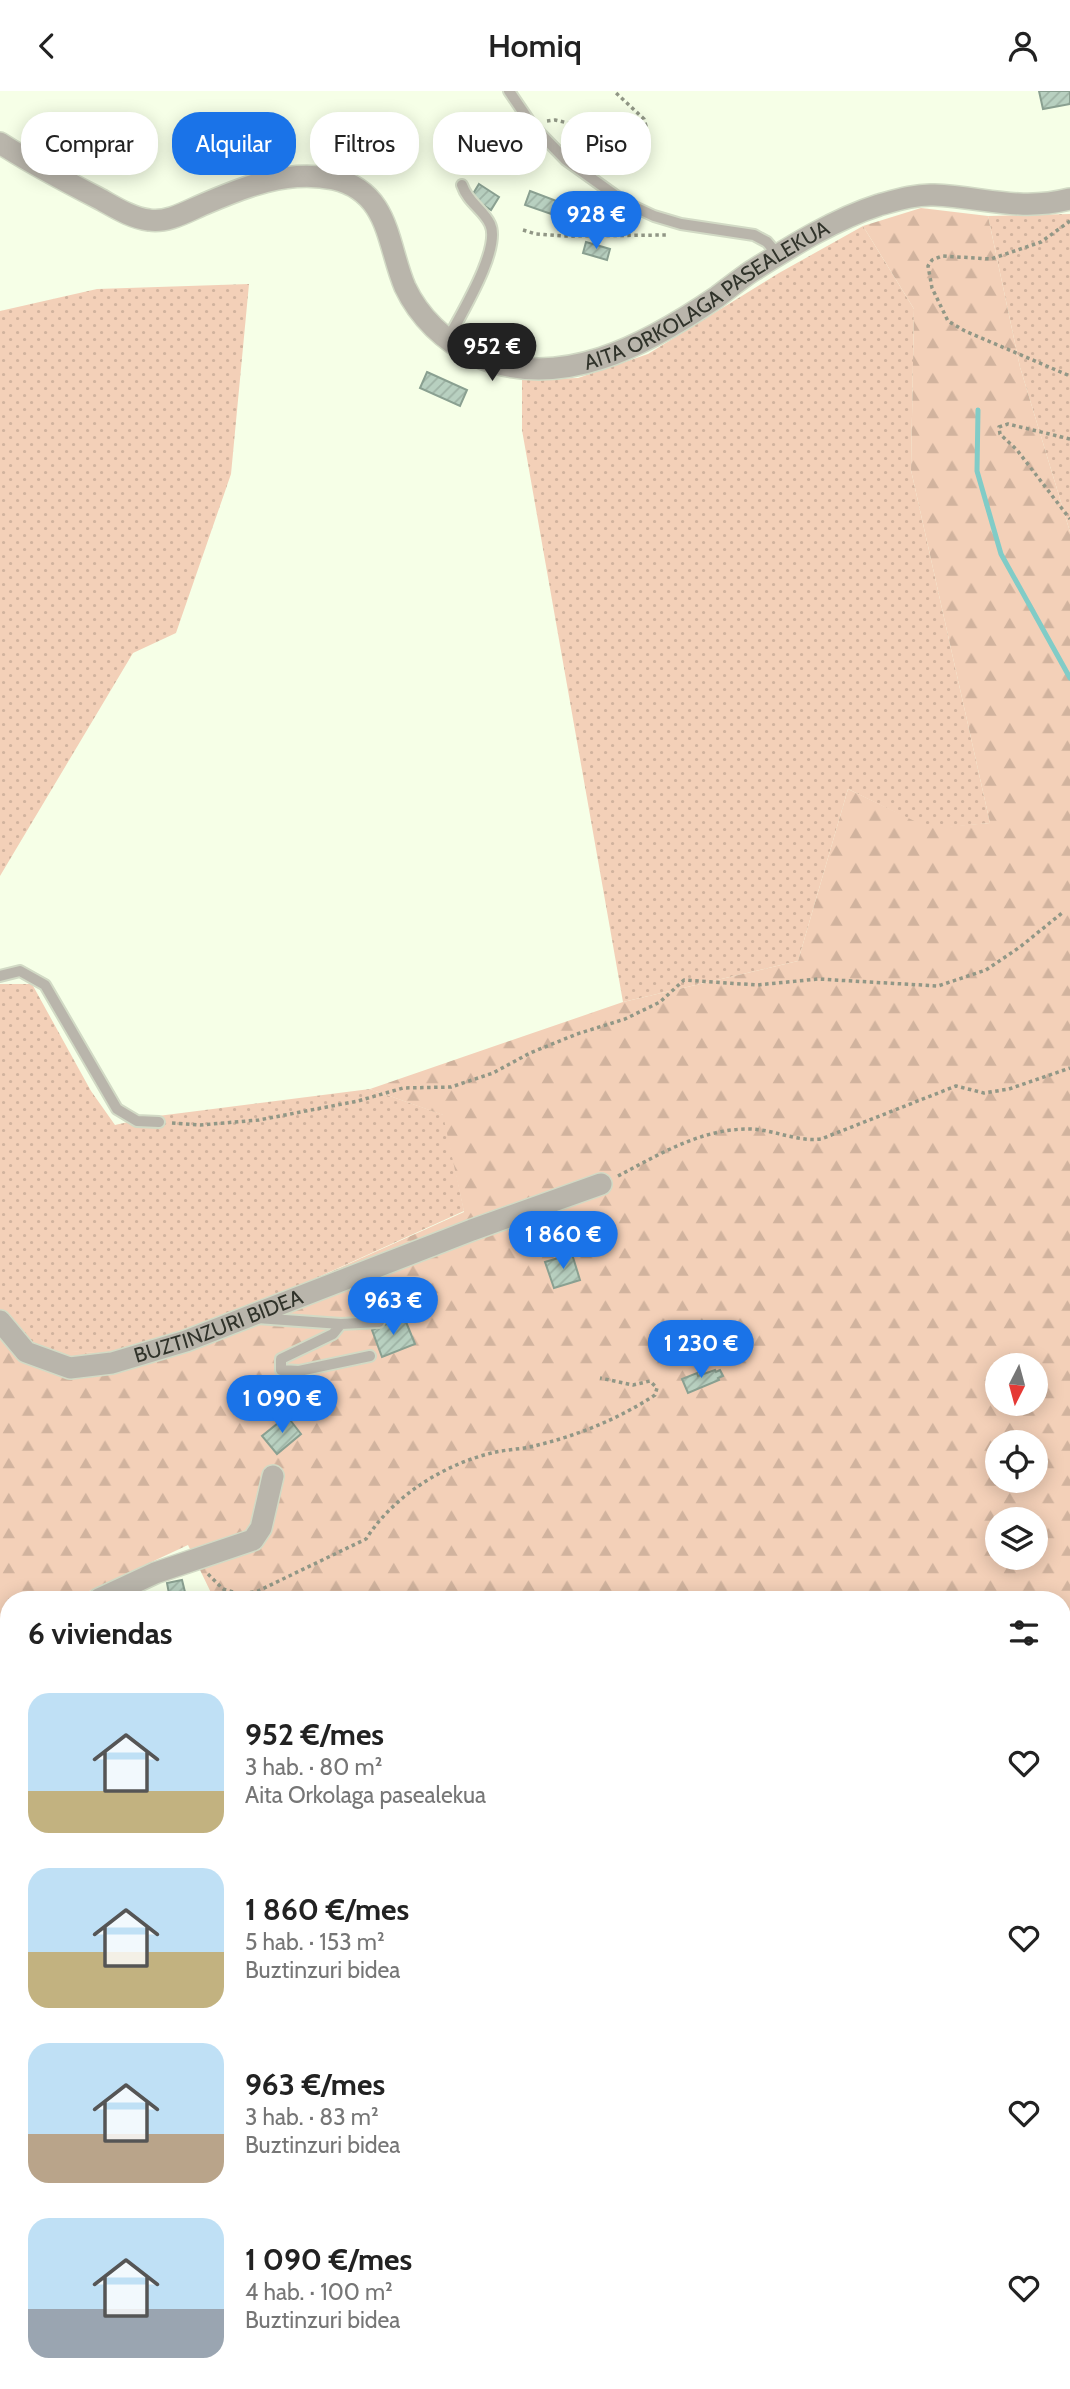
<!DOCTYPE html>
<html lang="es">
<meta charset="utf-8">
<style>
body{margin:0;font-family:Cabin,sans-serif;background:#f6f6f6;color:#222;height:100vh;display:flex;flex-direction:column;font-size:26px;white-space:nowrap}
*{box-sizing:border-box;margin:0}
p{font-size:23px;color:#767676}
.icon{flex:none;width:38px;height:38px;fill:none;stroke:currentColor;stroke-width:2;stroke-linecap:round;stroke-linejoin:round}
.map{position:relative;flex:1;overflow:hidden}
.side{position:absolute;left:0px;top:1500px;width:1071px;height:800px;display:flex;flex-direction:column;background:#fff;border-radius:28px 28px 0 0;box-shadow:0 4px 18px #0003}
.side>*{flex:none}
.banner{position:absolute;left:21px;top:21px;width:700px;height:63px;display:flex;gap:14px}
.needle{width:46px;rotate:186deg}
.tools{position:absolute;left:985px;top:1262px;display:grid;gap:14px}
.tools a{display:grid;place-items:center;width:63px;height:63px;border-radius:50%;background:#fff;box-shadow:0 4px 18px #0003;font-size:35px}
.price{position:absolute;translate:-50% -60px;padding:0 16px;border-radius:24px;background:#1a73e8;color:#fff;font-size:23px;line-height:46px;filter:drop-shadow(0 2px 4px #0008)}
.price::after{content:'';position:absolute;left:50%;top:42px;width:21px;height:16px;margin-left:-10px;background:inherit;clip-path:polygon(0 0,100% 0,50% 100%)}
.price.current{background:#222;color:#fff}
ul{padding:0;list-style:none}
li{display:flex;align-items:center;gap:21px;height:175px;padding:0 28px}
li span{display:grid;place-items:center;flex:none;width:196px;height:140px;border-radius:21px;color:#555}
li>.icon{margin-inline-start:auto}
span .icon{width:84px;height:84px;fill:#fffc;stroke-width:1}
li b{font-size:30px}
h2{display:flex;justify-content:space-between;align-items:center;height:84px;padding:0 28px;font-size:30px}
.chip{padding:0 24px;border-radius:28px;background:#fff;box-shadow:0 4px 18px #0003;font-size:24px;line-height:63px}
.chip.current{background:#1a73e8;color:#fff}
header{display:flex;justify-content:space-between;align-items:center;height:91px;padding:0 28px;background:#fff;font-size:32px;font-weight:600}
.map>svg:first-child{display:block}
.grass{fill:url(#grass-dots)}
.forest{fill:url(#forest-firs);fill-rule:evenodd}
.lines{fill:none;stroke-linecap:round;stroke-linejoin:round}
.stream{stroke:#81ccc7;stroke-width:5}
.building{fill:url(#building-hatch);stroke:#8aa091;stroke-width:2}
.service-casing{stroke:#d2dac5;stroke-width:14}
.minor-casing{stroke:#d2dac5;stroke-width:24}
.path{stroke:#919786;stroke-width:3.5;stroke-dasharray:3.5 3.5;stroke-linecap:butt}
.service{stroke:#b9b5ab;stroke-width:10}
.minor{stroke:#b9b5ab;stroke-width:21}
.labels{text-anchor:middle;stroke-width:5;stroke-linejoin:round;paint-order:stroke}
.street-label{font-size:21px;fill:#30332a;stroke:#fff}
</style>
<header><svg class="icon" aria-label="back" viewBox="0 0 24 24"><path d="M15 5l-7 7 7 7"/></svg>Homiq<svg class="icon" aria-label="person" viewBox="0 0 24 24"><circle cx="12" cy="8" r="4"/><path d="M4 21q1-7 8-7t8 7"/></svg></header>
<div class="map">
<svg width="1070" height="2298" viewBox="0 0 1070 2298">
<defs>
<pattern id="grass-dots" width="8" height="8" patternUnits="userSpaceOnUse" patternTransform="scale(1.75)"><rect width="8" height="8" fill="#f3d0b8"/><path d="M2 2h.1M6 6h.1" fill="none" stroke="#d1b39e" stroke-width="1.8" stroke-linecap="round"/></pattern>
<pattern id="forest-firs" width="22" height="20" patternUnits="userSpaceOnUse" patternTransform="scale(1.75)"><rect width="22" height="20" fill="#f3d0b8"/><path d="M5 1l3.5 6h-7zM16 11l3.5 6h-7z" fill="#d1b39e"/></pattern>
<pattern id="building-hatch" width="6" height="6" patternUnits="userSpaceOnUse" patternTransform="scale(1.75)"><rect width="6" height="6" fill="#b8d0c0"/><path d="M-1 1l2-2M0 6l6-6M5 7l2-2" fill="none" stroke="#9eb3a5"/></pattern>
</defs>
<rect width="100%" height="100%" fill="#f6ffe7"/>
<path class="grass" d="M1070,123V441L1020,276L988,125Z
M863,135L914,218L911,379L990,732L929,738L848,698L798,870L623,911L522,339V289L578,287L648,263L779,182Z
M249,193L231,383L176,542L133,562L0,785V220L97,198Z
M0,893H32L91,1000L115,1034L150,1026L370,998L444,1024L464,1120L246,1219L110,1263L34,1258L0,1220Z
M1070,1910V2271L1062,2278V1911Z
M174,2291H240L244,2298H174Z
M534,2291H618L622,2298H535Z
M822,2291H1005L1008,2298H836Z"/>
<path class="forest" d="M921,117L988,125L1020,276L1070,441V1910L1062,1911V1508H214L188,1454L72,1508H9V1547L0,1552V1220L34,1257L110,1263L246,1219L464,1121L443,1024L370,998L623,911L798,870L848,698L929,737L990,732L911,379L914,218L863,135ZM998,1274H1036V1312H998ZM998,1351H1036V1390H998ZM998,1428H1036V1466H998Z
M9,1571V1894L0,1895V1577Z
M0,1957L9,1960V2178L0,2180Z
M9,2201V2291H174V2298H0V2203Z
M240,2291H534L535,2298H244Z
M618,2291H659L664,2298H622Z
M713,2291H822L836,2298H700Z"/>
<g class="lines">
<path class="stream" d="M978,319L977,380L1001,463L1070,587"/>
</g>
<path class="building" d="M1039,0H1070V13L1043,18Z
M479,93L499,106L491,119L471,106Z
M530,100L562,112L557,125L525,114Z
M586,151L610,158L607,169L583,162Z
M427,281L467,299L460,315L420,297Z
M572,1163L580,1189L554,1197L545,1171Z
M404,1226L415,1253L382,1266L372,1239Z
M715,1279L716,1281L720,1279L723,1285L718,1287L719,1289L688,1302L682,1288L697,1282L698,1285Z
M287,1325L301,1343L277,1363L262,1345Z
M182,1489L186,1505L170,1508L167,1492Z
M9,1727V1781L0,1746V1729Z
M679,2291H699L687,2298H667Z
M1014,2291H1031L1018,2298H1014L1011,2292Z"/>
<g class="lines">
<defs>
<path id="service" d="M509,0L532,34L566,69L626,112L654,125L681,133L754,144L767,151L778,164
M447,250C459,226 502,158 490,133C483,118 468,112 462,94
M0,885L20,880L45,894L117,1018L137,1030L159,1031
M257,1227L341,1233L379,1231
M341,1233L333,1243L281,1268V1279L299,1280L370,1265
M0,2095L9,2093
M0,2145L9,2134
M1062,2160L1070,2156
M1062,2272L1070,2265
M767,2298V2291
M831,2298L846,2291
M1030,2298L1039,2291"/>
<g id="minor">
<path id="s1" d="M0,52C31,72 65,90 98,107C113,115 131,127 149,129C167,132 186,121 202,114C244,96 287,78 334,88C390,101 387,154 405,196C419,226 445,251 474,264C559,303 648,253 717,206C729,197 740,188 752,180C792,155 835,128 879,114C897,109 916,103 934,104C984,106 1019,121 1070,108"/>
<path id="s2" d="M0,1230L26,1261L70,1277L112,1272L186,1250L472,1139L601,1093"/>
<path d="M99,1508L155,1482L253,1449L261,1437L273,1385"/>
<path d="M0,1565L9,1561"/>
<path d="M0,2193L9,2192"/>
<path d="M375,2298L383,2291"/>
</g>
</defs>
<use href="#service" class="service-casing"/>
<use href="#minor" class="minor-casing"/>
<path class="path" d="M547,30L555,29L612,42H643L646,35L644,28L614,0
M1070,130L1041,151L991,168L942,165L932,169L928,175L932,197L948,230L965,240L1070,285
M523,139L536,143L563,145L667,144
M1070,348L1008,333L999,336L1000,343L1017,359L1070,428
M172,1032L200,1034L259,1029L358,1010L403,997L451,996L493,982L530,962L577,943L625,928L660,911L684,889L757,894L818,888L938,895L986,879L1020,856L1062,822
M618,1085C660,1063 702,1037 751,1038C775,1039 797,1051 821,1048L956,995L984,1002L1009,998L1070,977
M208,1483L223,1498L237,1502H248L258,1500L366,1448C394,1404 446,1372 496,1361C510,1358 525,1358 538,1354C579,1344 620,1327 655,1304L657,1297L650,1290L633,1294L600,1287
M1062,2000L1070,1993"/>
<use href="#service" class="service"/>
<use href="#minor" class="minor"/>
</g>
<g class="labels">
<g class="street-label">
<text dy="7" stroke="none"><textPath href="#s1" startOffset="850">AITA ORKOLAGA PASEALEKUA</textPath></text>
<text dy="7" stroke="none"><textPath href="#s2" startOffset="242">BUZTINZURI BIDEA</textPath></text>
</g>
</g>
</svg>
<div class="tools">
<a><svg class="needle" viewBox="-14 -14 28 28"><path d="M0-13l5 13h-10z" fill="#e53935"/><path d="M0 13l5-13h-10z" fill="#767676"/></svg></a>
<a><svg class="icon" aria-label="locate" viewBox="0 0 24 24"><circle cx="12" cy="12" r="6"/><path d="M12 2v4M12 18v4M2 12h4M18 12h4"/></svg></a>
<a><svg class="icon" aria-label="layers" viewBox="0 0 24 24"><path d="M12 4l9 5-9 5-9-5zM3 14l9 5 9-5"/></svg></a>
</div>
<b class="price" style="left:596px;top:160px">928 €</b>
<b class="price current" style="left:492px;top:292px">952 €</b>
<b class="price" style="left:563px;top:1180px">1 860 €</b>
<b class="price" style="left:393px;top:1246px">963 €</b>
<b class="price" style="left:701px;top:1289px">1 230 €</b>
<b class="price" style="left:282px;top:1344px">1 090 €</b>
<div class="banner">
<a class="chip">Comprar</a>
<a class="chip current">Alquilar</a>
<a class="chip">Filtros</a>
<a class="chip">Nuevo</a>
<a class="chip">Piso</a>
</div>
<section class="side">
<h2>6 viviendas<svg class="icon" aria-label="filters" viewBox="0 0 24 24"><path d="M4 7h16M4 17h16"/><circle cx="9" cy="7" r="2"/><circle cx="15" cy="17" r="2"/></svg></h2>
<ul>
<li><span style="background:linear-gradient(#bfe0f5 70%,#c2b280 0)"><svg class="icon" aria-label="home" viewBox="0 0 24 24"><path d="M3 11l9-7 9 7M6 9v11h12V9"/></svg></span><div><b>952 €/mes</b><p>3 hab. · 80 m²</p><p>Aita Orkolaga pasealekua</p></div><svg class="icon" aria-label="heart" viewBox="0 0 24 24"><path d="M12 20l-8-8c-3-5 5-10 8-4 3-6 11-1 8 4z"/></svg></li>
<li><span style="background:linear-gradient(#bfe0f5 60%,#c2b280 0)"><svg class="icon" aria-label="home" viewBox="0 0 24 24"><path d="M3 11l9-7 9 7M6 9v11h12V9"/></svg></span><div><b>1 860 €/mes</b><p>5 hab. · 153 m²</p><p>Buztinzuri bidea</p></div><svg class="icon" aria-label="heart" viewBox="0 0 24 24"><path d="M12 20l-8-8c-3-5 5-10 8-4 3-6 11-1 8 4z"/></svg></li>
<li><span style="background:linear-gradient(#bfe0f5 65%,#b9a48a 0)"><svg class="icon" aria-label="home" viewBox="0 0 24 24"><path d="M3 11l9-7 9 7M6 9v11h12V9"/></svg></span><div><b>963 €/mes</b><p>3 hab. · 83 m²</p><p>Buztinzuri bidea</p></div><svg class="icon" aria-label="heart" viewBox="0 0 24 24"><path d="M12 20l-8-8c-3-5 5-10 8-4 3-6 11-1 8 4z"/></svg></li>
<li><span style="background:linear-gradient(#bfe0f5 65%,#9aa5b1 0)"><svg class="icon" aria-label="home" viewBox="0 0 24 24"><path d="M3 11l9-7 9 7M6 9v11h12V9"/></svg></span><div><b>1 090 €/mes</b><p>4 hab. · 100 m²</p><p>Buztinzuri bidea</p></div><svg class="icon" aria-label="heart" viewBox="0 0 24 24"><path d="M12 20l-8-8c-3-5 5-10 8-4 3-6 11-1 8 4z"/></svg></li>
</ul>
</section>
</div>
